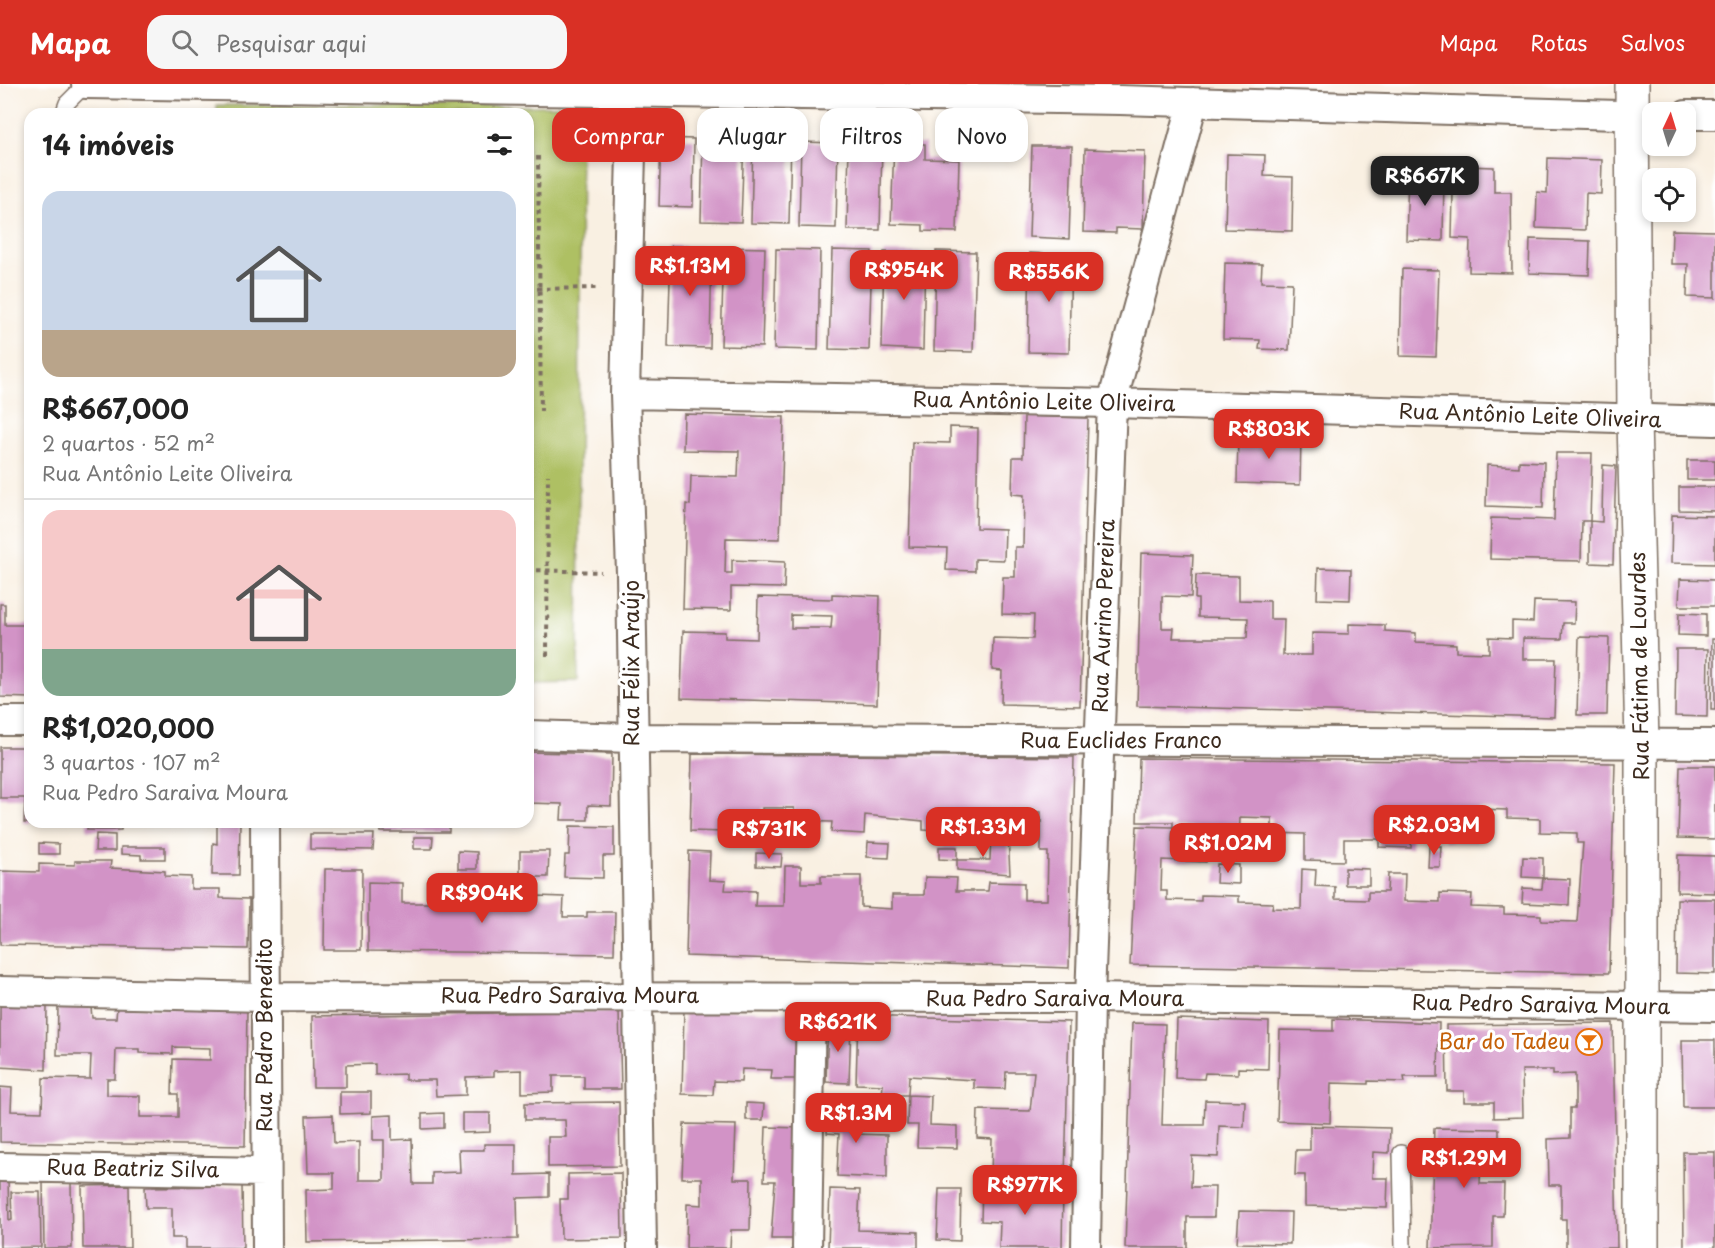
<!DOCTYPE html>
<html lang="pt">
<meta charset="utf-8">
<style>
body{margin:0;font-family:"Playpen Sans",sans-serif;background:#f6f6f6;color:#222;height:100vh;display:flex;flex-direction:column;font-size:22px;white-space:nowrap}
*{box-sizing:border-box;margin:0}
p{font-size:20px;color:#767676}
.icon{flex:none;width:33px;height:33px;fill:none;stroke:currentColor;stroke-width:2;stroke-linecap:round;stroke-linejoin:round}
.map{position:relative;flex:1;overflow:hidden}
.drawer{position:absolute;left:24px;top:24px;width:510px;height:720px;display:flex;flex-direction:column;background:#fff;border-radius:18px;box-shadow:0 3px 9px #0003}
.drawer>*{flex:none}
.guide{position:absolute;left:552px;top:24px;width:570px;height:54px;display:flex;gap:12px}
.needle{width:39px;rotate:4deg}
.fabs{position:absolute;left:1642px;top:18px;display:grid;gap:12px}
.fabs a{display:grid;place-items:center;width:54px;height:54px;border-radius:12px;background:#fff;box-shadow:0 3px 9px #0003;font-size:30px}
.price{position:absolute;translate:-50% -51px;padding:0 14px;border-radius:12px;background:#d93025;color:#fff;font-size:20px;line-height:39px;filter:drop-shadow(0 2px 3px #0008)}
.price::after{content:'';position:absolute;left:50%;top:36px;width:18px;height:14px;margin-left:-9px;background:inherit;clip-path:polygon(0 0,100% 0,50% 100%)}
.price.selected{background:#222;color:#fff}
ul{padding:0;list-style:none}
li{display:grid;align-content:center;gap:12px;height:318px;padding:0 18px}
li+li{border-top:2px solid #e0e0e0}
li span{display:grid;place-items:center;height:186px;border-radius:18px;color:#555}
li>.icon{margin-inline-start:auto}
span .icon{width:108px;height:108px;fill:#fffc;stroke-width:1}
li b{font-size:26px}
h2{display:flex;justify-content:space-between;align-items:center;height:72px;padding:0 18px;font-size:26px}
.chip{padding:0 21px;border-radius:18px;background:#fff;box-shadow:0 3px 9px #0003;font-size:21px;line-height:54px}
.chip.selected{background:#d93025;color:#fff}
header{display:flex;align-items:center;gap:36px;box-sizing:border-box;height:84px;padding:0 30px;background:#d93025;color:#fff}
header strong{font-size:28px}
nav{display:flex;gap:33px;margin-inline-start:auto;font-size:21px}
.search{width:420px;height:54px;background:#f6f6f6;display:flex;align-items:center;gap:15px;box-sizing:border-box;padding:0 21px;border-radius:18px;color:#767676;font-size:22px}
.map>svg:first-child{display:block}
.green{fill:#aec063;stroke:#747540;stroke-width:1.5}
.building{fill:#d293c6;fill-rule:evenodd}
.lines{fill:none;stroke-linecap:round;stroke-linejoin:round}
.service-casing{stroke:#7e6f63;stroke-width:18}
.minor-casing{stroke:#7e6f63;stroke-width:32}
.tertiary-casing{stroke:#7e6f63;stroke-width:36}
.path{stroke:#7e6f63;stroke-width:4;stroke-dasharray:4.5 4.5;stroke-linecap:butt}
.service{stroke:#fff;stroke-width:15}
.minor{stroke:#fff;stroke-width:28}
.tertiary{stroke:#fff;stroke-width:33}
.labels{text-anchor:middle;stroke-width:6;stroke-linejoin:round;paint-order:stroke}
.street-label{font-size:21px;fill:#3b2a1e;stroke:#fff}
.food-label{font-size:21px;fill:#c56008;stroke:#fff;text-anchor:end}
</style>
<header>
<strong>Mapa</strong>
<div class="search"><svg class="icon" aria-label="search" viewBox="0 0 24 24"><circle cx="10" cy="10" r="6"/><path d="M15 15l6 6"/></svg>Pesquisar aqui</div>
<nav><a>Mapa</a><a>Rotas</a><a>Salvos</a></nav>
</header>
<div class="map">
<svg width="1715" height="1164" viewBox="0 0 1715 1164">
<rect width="100%" height="100%" fill="#fff"/>
<filter id="ink" filterUnits="userSpaceOnUse"><feTurbulence type="fractalNoise" baseFrequency=".0167" numOctaves="2"/><feDisplacementMap in="SourceGraphic" scale="12" xChannelSelector="R" yChannelSelector="G"/><feConvolveMatrix kernelMatrix="1 2 1 2 8 2 1 2 1" color-interpolation-filters="sRGB"/></filter>
<filter id="wash" filterUnits="userSpaceOnUse"><feTurbulence type="fractalNoise" baseFrequency=".008" numOctaves="4" result="noise"/><feDisplacementMap in="SourceGraphic" scale="24" xChannelSelector="R" yChannelSelector="G"/><feGaussianBlur stdDeviation="1.35" result="paint"/><feColorMatrix in="noise" values="0 0 0 0 0 0 0 0 0 0 0 0 0 0 0 0 0 1.4 0 .05"/><feComposite in="paint" operator="in"/></filter>
<g filter="url(#wash)">
<rect width="100%" height="100%" fill="#f9f0e2"/>
<path class="green" d="M217,21L581,22L578,598L528,599V30H217Z"/>
<g id="blocks">
<path class="building" d="M661,54L694,55L693,123L659,122Z
M703,54L744,55L741,138L701,137Z
M753,55L791,56L789,140L751,139Z
M801,58L838,59L836,144L799,143Z
M894,60H925V75L959,76L957,148L923,147V141L891,140Z
M849,61L882,62L880,146H847Z
M1032,62H1072L1069,155L1029,153Z
M1085,65L1145,67L1143,145L1116,144V149L1083,148Z
M1227,70L1265,71L1264,92L1293,93L1292,147L1225,145Z
M1548,74L1602,76L1601,110L1586,109L1585,146L1536,144L1537,108L1547,109Z
M1465,82L1494,83V108H1511L1512,189L1469,188L1470,155L1452,154L1453,107H1464Z
M1408,89L1444,90L1443,157L1406,156Z
M1672,146L1715,147V214L1687,213L1688,180H1671Z
M1530,155L1590,157L1589,191L1529,189Z
M671,162L712,163L710,264L668,263Z
M724,163L765,164L762,263L721,262Z
M776,165L820,166L818,266L774,265Z
M832,166L872,167L869,266L829,265Z
M936,167L976,168L973,268L934,267Z
M884,168L925,169L923,266L882,264Z
M1030,169L1071,171L1069,269L1028,268Z
M1225,179L1262,180L1261,198L1292,199L1289,266L1259,265L1260,256L1223,255Z
M1402,185L1439,186L1436,273L1400,272Z
M684,330L784,333L780,455L726,454L725,489H732V476L785,478L784,504L731,503V526L683,525L686,420L690,421L691,392L738,393L739,367L683,366Z
M1024,332L1088,334L1080,622L1001,620L1002,587L992,586L993,554L1033,555L1034,531L1002,530L1003,493H1015V463H1023L1024,411L1012,410L1013,373H1023Z
M950,343L978,344L976,444L1005,445L1004,476L975,475V487L946,486L947,464L909,463L912,358L950,359Z
M1238,351L1301,353L1300,401L1237,399Z
M1556,369H1592L1590,437H1582L1581,477L1490,475L1491,434L1554,436Z
M1687,376H1715V396H1687Z
M1519,377L1544,378L1543,424L1486,422L1487,381L1519,383Z
M1603,381L1616,382L1613,480L1590,479V437L1602,438Z
M1679,403H1715V427L1679,426Z
M1672,431L1715,432V480L1671,479Z
M1141,469L1193,471L1191,513L1162,512V544H1174L1173,554H1247L1248,534L1198,533V515H1195L1196,491L1239,492V516L1270,517V535H1284L1283,571H1312V549L1349,550V540L1385,541V547L1416,549V558L1456,560V568L1489,569V553L1512,554V537L1533,538L1534,517L1575,518L1574,539H1563L1562,555L1523,554V575H1556L1554,633L1137,622Z
M1318,484L1351,485L1350,516L1317,515Z
M1680,495L1715,496V522H1679Z
M832,510L880,512L877,620L681,614L683,547L725,548V554L757,555L758,513L832,515ZM791,531L832,532L831,544H791Z
M0,520H5V541H30V614L0,613Z
M1679,529L1706,530V552L1678,551Z
M1579,553L1609,554L1607,631H1577Z
M1712,555H1715V626H1711Z
M1676,565H1708L1707,633L1675,632Z
M0,663H30V739H24L25,714H0Z
M528,668L612,670L611,722L588,721V736H561L562,720L528,719Z
M692,670L1074,673L1069,884L686,872L689,767L710,768L709,796L726,797L725,806L756,807L755,822H784L785,782H801V799H821V792H861V823L892,825V811H924L925,793L957,794L956,807H988L989,798L1024,799V816H1047L1048,768H1041V728L1015,727V744L985,743V729H955L954,747L923,746V737L865,731L864,750L831,748L832,738L794,737V724H762L761,749L690,747Z
M1139,674L1615,679L1609,889L1130,881L1137,742L1173,743V738H1137ZM1478,725L1507,726V734L1540,735V748L1577,749V759H1583L1577,838L1541,837V831L1504,830V824L1471,823L1472,810L1440,809V818L1404,817L1405,790H1388L1387,808H1368V816L1335,815V803L1315,802L1316,786L1302,785L1301,825L1272,824L1273,819L1239,818V812L1201,811V817L1167,816V807H1161L1162,776L1206,778V758L1172,757L1173,743H1207L1206,758L1239,759L1240,733L1272,734V749L1305,750V776L1344,777V755H1379V763L1411,764L1412,746L1445,747V757L1477,758Z
M1680,682H1715V755L1678,754Z
M87,738H122L121,746H87Z
M217,738H240L239,791H212L213,759L217,760Z
M380,738H449V748H380Z
M570,742L614,743V772H603V794L564,793L565,771H569Z
M96,750L115,751V767H95Z
M310,750H374L373,766L310,765Z
M991,751L1008,752L1010,790L957,786V776L939,775V763H957V776H990Z
M414,753H433L432,765H414Z
M868,758L890,759L889,774L867,773Z
M39,759L59,760V770H39Z
M1429,762H1441L1440,783H1428Z
M121,763H165V775H141V771L121,770Z
M458,767L477,768V785H458Z
M520,767H549L548,793H520Z
M756,769L782,770L781,783L756,782Z
M1678,771L1715,772V809L1677,808Z
M1523,773L1543,774V794L1522,793Z
M75,777H111L110,784L165,787V792L191,793V805H220V814L249,815L248,865L0,861V787L39,788V780L75,781Z
M1217,780L1239,781V800L1216,799Z
M1345,784L1369,785V801H1345Z
M325,785H362L361,866H324Z
M1543,794L1570,795L1569,821L1522,819L1523,804L1542,805Z
M368,798L402,799V819H431V805H454V802H486V807H511L510,819H537V812L564,813L563,833H587V828H615L614,870L368,867Z
M1677,815H1715V890L1676,889Z
M0,922H47L46,986L0,983Z
M58,923H91L92,934H116L117,923L247,925L245,1062L0,1058V1003L12,1004L11,1027L42,1028L43,994L90,995L91,971H57ZM173,963L210,964V976L173,975L172,1010H178V1033H140V1012L107,1011V995H115L116,965H139V969L173,970Z
M684,925L801,928L800,995H771L772,986L742,985L741,998L714,997L713,1011L682,1010Z
M619,927L621,1005H584V992H553V1008L522,1009V986L494,987V992L466,993V1011L436,1012L435,996H405V990L375,991V980L346,981V1003H313L312,932Z
M858,932L1069,938L1065,1094L991,1092L992,1055L977,1054L978,1026L1030,1027L1034,988H1006L1005,1005L974,1004V996L909,992L908,1011H882L883,1001L856,1000Z
M1177,935L1269,938L1268,985L1238,984V990L1205,989L1204,995L1175,994Z
M1333,935L1439,939L1438,993H1404L1405,998L1368,997V1000L1331,999L1330,1039L1277,1037L1280,946L1333,947Z
M828,939L851,940L849,999L826,998Z
M1132,939L1165,940L1162,1041H1204L1205,1016L1245,1017L1244,1043L1219,1042L1218,1073L1192,1072L1191,1103H1215L1214,1133H1187V1164H1125Z
M1613,939L1617,1164H1566V1135H1561V1101H1549L1548,1055L1570,1054V1024H1575V990L1553,991V986H1522L1523,1033L1494,1034V1018H1464V1007H1447L1446,941Z
M1682,956H1715V1023H1683Z
M340,1008H371V1029L340,1030Z
M908,1011L931,1012L930,1041L957,1042V1064L917,1063L918,1041H907Z
M828,1015H854L853,1050L887,1051V1094L837,1092L839,1050L827,1049Z
M619,1018L620,1082L548,1083V1053H566L565,1036H525V1019Z
M746,1019L764,1020L763,1036H746Z
M444,1029V1044L422,1045V1030Z
M462,1029H490V1048L462,1049Z
M333,1031L334,1059L359,1058V1096H384V1056H373V1032L392,1031V1056L412,1055L413,1100H432V1089L460,1088L459,1066H484V1060H516V1091L549,1090V1113L517,1114L518,1155L307,1158L306,1106L334,1105V1089H308L306,1032Z
M684,1040L736,1041L734,1095H751L750,1146H731L730,1164H686L687,1120L702,1121V1094H682Z
M1310,1042L1390,1044L1389,1069L1373,1068L1372,1094H1388L1387,1124L1305,1122V1091H1295L1296,1066H1310Z
M766,1043L803,1044L800,1155H771L775,1097H764Z
M1434,1044L1499,1045V1072H1481L1480,1100H1504L1503,1132H1493V1163L1430,1164Z
M1683,1068H1715V1164H1684Z
M621,1089L622,1154L561,1155L560,1115H568V1090Z
M0,1093H8L9,1137L12,1136L11,1108H40L41,1163L0,1164Z
M71,1098L72,1164H44L43,1099Z
M129,1101L130,1164H83L82,1102Z
M242,1102L243,1164H185V1154H172V1124H146L145,1103Z
M982,1102L1063,1104L1062,1164H999L1000,1138L981,1137Z
M830,1105L860,1106L858,1146L918,1148V1164H828Z
M939,1105H961L960,1157L937,1156Z
M1239,1127L1291,1128L1290,1160L1237,1159Z"/>
</g>
</g>
<g filter="url(#ink)">
<use href="#blocks" fill-opacity="0" stroke="#7e6f63" stroke-width="1.5"/>
<g class="lines">
<defs>
<path id="service" d="M63,30L67,19L86,0
M1401,1069L1403,1164"/>
<path id="minor" d="M86,0L1120,16L1653,32
M602,0L623,37L631,69L625,310L631,489L642,1164
M1686,31H1715
M625,310L1112,319L1715,337
M0,637H30
M528,651L632,654L1715,660
M265,738L267,1164
M0,907L265,913L1090,914L1715,923
M0,1083L265,1088
M807,1164L811,914
M1086,1164L1090,914L1112,319L1193,18"/>
<path id="tertiary" d="M1632,0L1634,336L1642,659V1164"/>
</defs>
<use href="#service" class="service-casing"/>
<use href="#minor" class="minor-casing"/>
<use href="#tertiary" class="tertiary-casing"/>
<path class="path" d="M538,72L541,327
M528,205L600,204
M528,486L601,488
M547,572L548,391"/>
<use href="#service" class="service"/>
<use href="#minor" class="minor"/>
<use href="#tertiary" class="tertiary"/>
</g>
</g>
<defs>
<symbol id="bar-ring" viewBox="-11 -11 22 22"><circle r="9.5" fill="#fff" stroke="#e8710a" stroke-width="1.5"/><path d="M-6-5H6L.8 .8V4.5H3.5V6h-7V4.5H-.8V.8Z" fill="#e8710a"/></symbol>
</defs>
<g fill-rule="evenodd">
<use href="#bar-ring" x="1574" y="943" width="30" height="30"/>
</g>
<g class="labels">
<g class="street-label">
<text transform="translate(1044 318) rotate(1)" y="7">Rua Antônio Leite Oliveira</text>
<text transform="translate(1530 332) rotate(2)" y="7">Rua Antônio Leite Oliveira</text>
<text transform="translate(1104 532) rotate(-88)" y="7">Rua Aurino Pereira</text>
<text transform="translate(632 579) rotate(-90)" y="7">Rua Félix Araújo</text>
<text transform="translate(1640 582) rotate(-91)" y="7">Rua Fátima de Lourdes</text>
<text x="1121" y="664">Rua Euclides Franco</text>
<text x="570" y="919">Rua Pedro Saraiva Moura</text>
<text x="1055" y="922">Rua Pedro Saraiva Moura</text>
<text transform="translate(1541 921) rotate(1)" y="7">Rua Pedro Saraiva Moura</text>
<text transform="translate(265 951) rotate(-90)" y="7">Rua Pedro Benedito</text>
<text transform="translate(133 1085) rotate(1)" y="7">Rua Beatriz Silva</text>
</g>
<g class="food-label">
<text x="1570" y="965">Bar do Tadeu</text>
</g>
</g>
</svg>
<div class="fabs">
<a><svg class="needle" viewBox="-14 -14 28 28"><path d="M0-13l5 13h-10z" fill="#e53935"/><path d="M0 13l5-13h-10z" fill="#767676"/></svg></a>
<a><svg class="icon" aria-label="locate" viewBox="0 0 24 24"><circle cx="12" cy="12" r="6"/><path d="M12 2v4M12 18v4M2 12h4M18 12h4"/></svg></a>
</div>
<b class="price selected" style="left:1425px;top:123px">R$667K</b>
<b class="price" style="left:690px;top:213px">R$1.13M</b>
<b class="price" style="left:904px;top:217px">R$954K</b>
<b class="price" style="left:1049px;top:219px">R$556K</b>
<b class="price" style="left:1269px;top:376px">R$803K</b>
<b class="price" style="left:1434px;top:772px">R$2.03M</b>
<b class="price" style="left:983px;top:774px">R$1.33M</b>
<b class="price" style="left:769px;top:776px">R$731K</b>
<b class="price" style="left:1228px;top:790px">R$1.02M</b>
<b class="price" style="left:482px;top:840px">R$904K</b>
<b class="price" style="left:838px;top:969px">R$621K</b>
<b class="price" style="left:856px;top:1060px">R$1.3M</b>
<b class="price" style="left:1464px;top:1105px">R$1.29M</b>
<b class="price" style="left:1025px;top:1132px">R$977K</b>
<div class="guide">
<a class="chip selected">Comprar</a>
<a class="chip">Alugar</a>
<a class="chip">Filtros</a>
<a class="chip">Novo</a>
</div>
<section class="drawer">
<h2>14 imóveis<svg class="icon" aria-label="filters" viewBox="0 0 24 24"><path d="M4 7h16M4 17h16"/><circle cx="9" cy="7" r="2"/><circle cx="15" cy="17" r="2"/></svg></h2>
<ul>
<li><span style="background:linear-gradient(#c9d6e8 75%,#b9a48a 0)"><svg class="icon" aria-label="home" viewBox="0 0 24 24"><path d="M3 11l9-7 9 7M6 9v11h12V9"/></svg></span><div><b>R$667,000</b><p>2 quartos · 52 m²</p><p>Rua Antônio Leite Oliveira</p></div></li>
<li><span style="background:linear-gradient(#f6c9c9 75%,#7fa58c 0)"><svg class="icon" aria-label="home" viewBox="0 0 24 24"><path d="M3 11l9-7 9 7M6 9v11h12V9"/></svg></span><div><b>R$1,020,000</b><p>3 quartos · 107 m²</p><p>Rua Pedro Saraiva Moura</p></div></li>
</ul>
</section>
</div>
